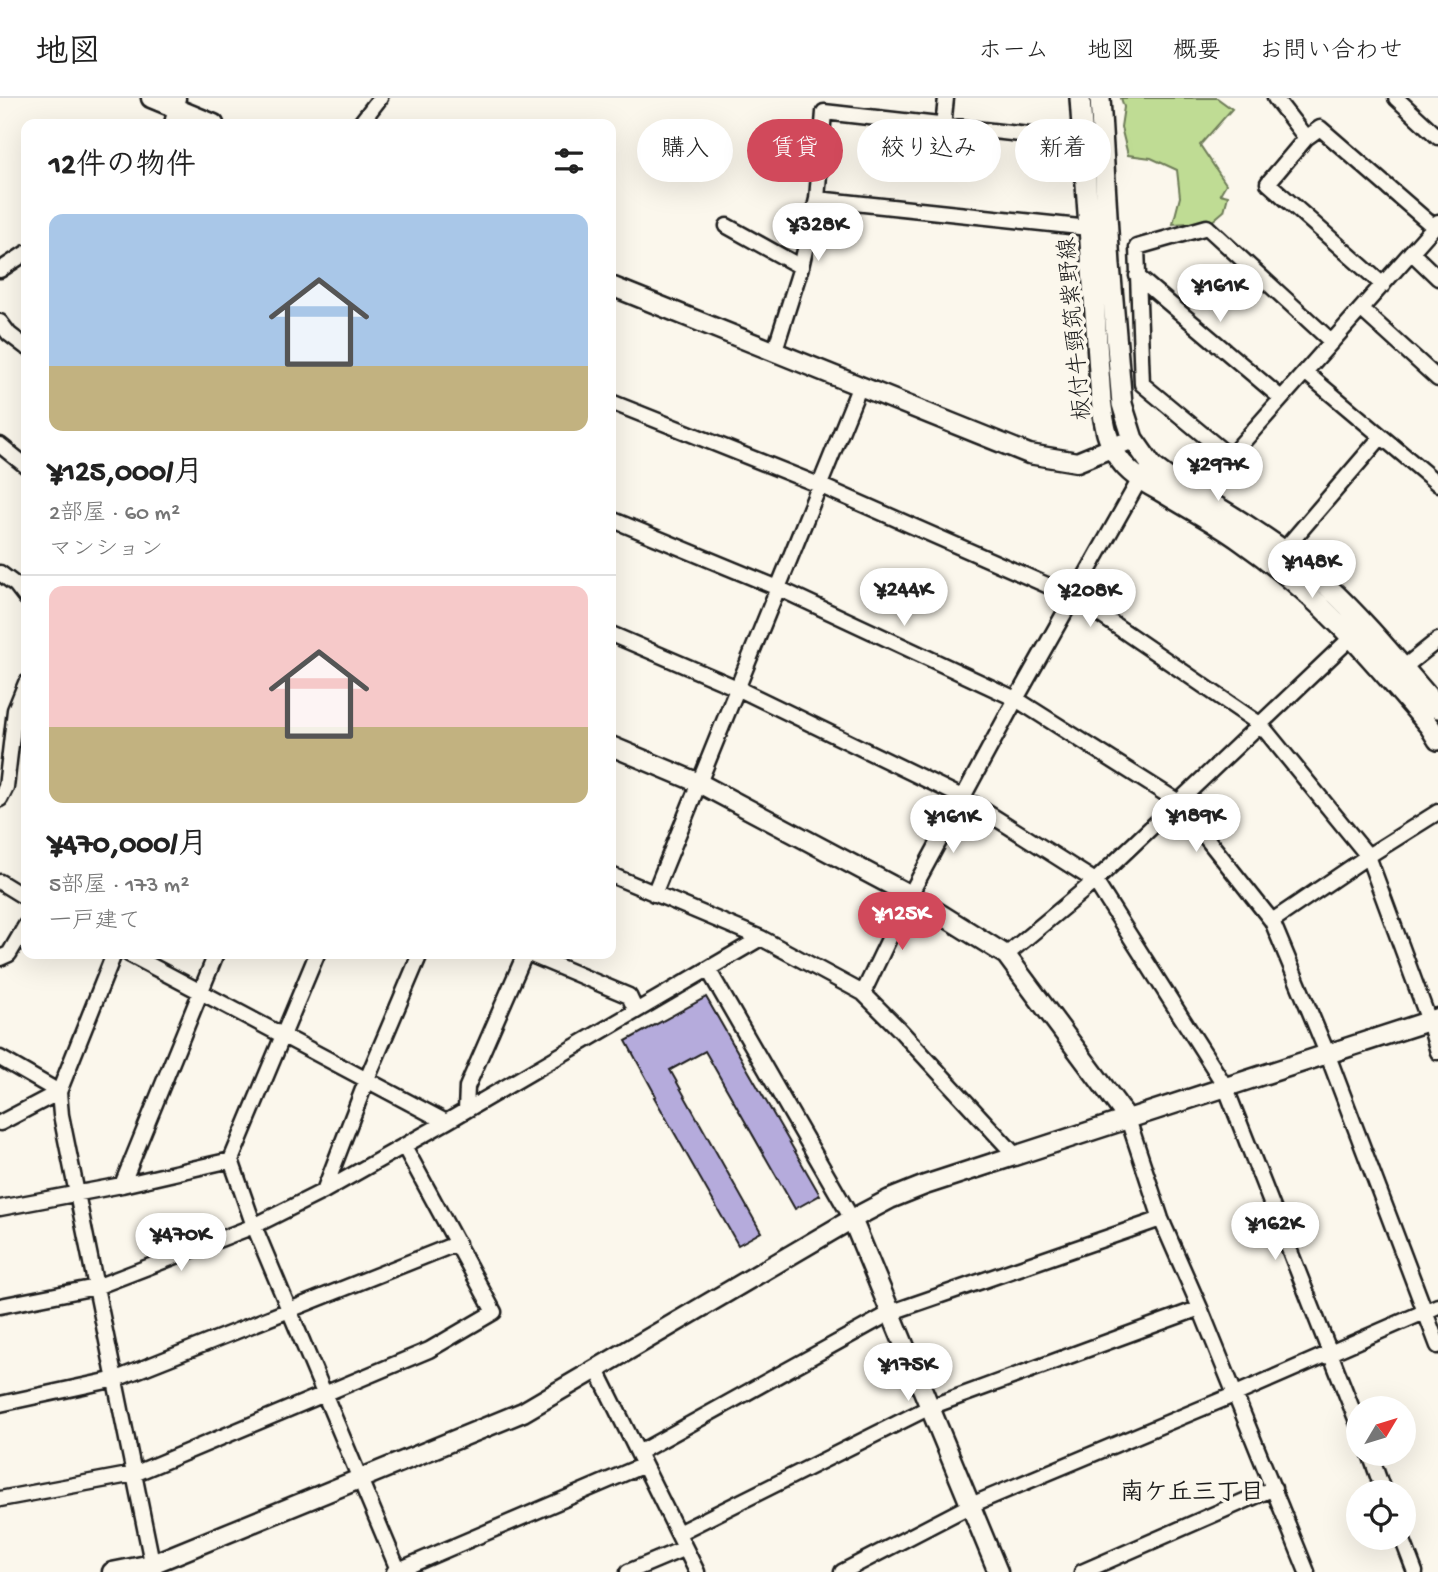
<!DOCTYPE html>
<html lang="ja">
<meta charset="utf-8">
<style>
body{margin:0;font-family:"Gochi Hand","Klee One",sans-serif;background:#f2f2f2;color:#222;height:100vh;display:flex;flex-direction:column;font-size:26px;white-space:nowrap}
*{box-sizing:border-box;margin:0}
p{font-size:23px;color:#767676}
.icon{flex:none;width:38px;height:38px;fill:none;stroke:currentColor;stroke-width:2;stroke-linecap:round;stroke-linejoin:round}
.map{position:relative;flex:1;overflow:hidden}
.details{position:absolute;left:21px;top:21px;width:595px;height:840px;display:flex;flex-direction:column;background:#fff;border-radius:14px;box-shadow:0 7px 28px #0002}
.details>*{flex:none}
.hud{position:absolute;left:637px;top:21px;width:665px;height:63px;display:flex;gap:14px}
.needle{width:46px;rotate:52deg}
.controls{position:absolute;left:1346px;top:1298px;display:grid;gap:14px}
.controls a{display:grid;place-items:center;width:70px;height:70px;border-radius:50%;background:#fff;box-shadow:0 7px 28px #0002;font-size:35px}
.price{position:absolute;translate:-50% -60px;padding:0 16px;border-radius:24px;background:#fff;color:#222;font-size:23px;line-height:46px;filter:drop-shadow(0 2px 4px #0008)}
.price::after{content:'';position:absolute;left:50%;top:42px;width:21px;height:16px;margin-left:-10px;background:inherit;clip-path:polygon(0 0,100% 0,50% 100%)}
.price.on{background:#d1495b;color:#fff}
ul{padding:0;list-style:none}
li{display:grid;align-content:center;gap:14px;height:371px;padding:0 28px}
li+li{border-top:2px solid #e0e0e0}
li span{display:grid;place-items:center;height:217px;border-radius:14px;color:#555}
li>.icon{margin-inline-start:auto}
span .icon{width:126px;height:126px;fill:#fffc;stroke-width:1}
li b{font-size:30px}
h2{display:flex;justify-content:space-between;align-items:center;height:84px;padding:0 28px;font-size:30px}
.chip{padding:0 24px;border-radius:32px;background:#fff;box-shadow:0 7px 28px #0002;font-size:24px;line-height:63px}
.chip.on{background:#d1495b;color:#fff}
header{display:flex;align-items:center;gap:42px;box-sizing:border-box;height:98px;padding:0 35px;background:#fff;border-bottom:2px solid #e0e0e0}
header strong{font-size:33px}
nav{display:flex;gap:38px;margin-inline-start:auto;font-size:24px}
.map>svg:first-child{display:block}
.green{fill:#bfdc94;stroke:#6e7c58;stroke-width:2}
.building{fill:#b5abdc;stroke:#1c1c1c;stroke-width:2}
.lines{fill:none;stroke-linecap:round;stroke-linejoin:round}
.minor-casing{stroke:#1c1c1c;stroke-width:19}
.tertiary-casing{stroke:#1c1c1c;stroke-width:23}
.secondary-casing{stroke:#1c1c1c;stroke-width:24}
.minor{stroke:#fbf7ec;stroke-width:14}
.tertiary{stroke:#fbf7ec;stroke-width:18}
.secondary{stroke:#fbf7ec;stroke-width:19}
.labels{text-anchor:middle;stroke-width:7;stroke-linejoin:round;paint-order:stroke}
.street-label{font-size:23px;fill:#1c1c1c;stroke:#fbf7ec}
.neighbourhood-label{font-size:24px;font-weight:bold;fill:#1c1c1c;stroke:#fbf7ec}
</style>
<header>
<strong>地図</strong>
<nav><a>ホーム</a><a>地図</a><a>概要</a><a>お問い合わせ</a></nav>
</header>
<div class="map">
<svg width="1438" height="1474" viewBox="0 0 1438 1474">
<rect width="100%" height="100%" fill="#fbf7ec"/>
<filter id="ink" filterUnits="userSpaceOnUse"><feTurbulence type="fractalNoise" baseFrequency=".0143" numOctaves="2"/><feDisplacementMap in="SourceGraphic" scale="14" xChannelSelector="R" yChannelSelector="G"/><feConvolveMatrix kernelMatrix="1 2 1 2 8 2 1 2 1" color-interpolation-filters="sRGB"/></filter>
<g filter="url(#ink)">
<path class="green" d="M1121,0H1217L1232,11L1200,47L1226,86L1220,96L1228,98L1224,113L1195,138L1189,125L1173,126L1180,99L1177,72L1151,60L1128,57L1121,29L1124,9Z"/>
<path class="building" d="M706,899L820,1097L795,1111L705,953L670,972L761,1134L738,1147L654,999L656,998L626,943Z"/>
<g class="lines">
<defs>
<path id="minor" d="M1275,0L1306,40L1268,85L1383,187
M1396,0L1438,39
M172,26L178,0
M360,26L380,0
M943,29L946,0
M1306,40L1320,30L1434,129
M817,101L1089,130
M727,128L801,169L774,255
M1411,154L1438,180
M801,169L817,101L824,14L1091,44
M0,172L26,155
M1137,178L1281,300
M1361,211L1438,281
M0,224L9,236L26,249
M1305,274L1438,386
M611,304L819,387L1074,499L1261,627L1368,758L1429,923L1438,954
M0,347L26,368
M1230,359L1142,286L1137,149L1207,129L1332,244
M1196,397L1438,124
M611,421L778,490L1016,601L1177,703L1272,823L1327,955L1438,1248
M1277,460L1381,339
M0,475L16,487L26,500
M611,536L737,590L964,700L1095,783L1225,988L1358,1326
M1398,574L1438,542
M0,701L6,689L15,612L26,585
M611,777L761,840L863,895L898,930L1015,1057
M0,784L26,800
M654,796L859,290
M1272,823L1368,758L1438,714
M114,856L59,994L61,1017L154,1474
M129,856L446,1024L761,840
M317,856L231,1062L254,1128L399,1474
M529,856L629,898L636,913
M1006,857L1095,783L1357,534
M0,860L9,856L26,827
M708,871L852,1121
M863,895L910,797L1016,601L1140,381L1146,374
M0,960L59,994
M466,1012L467,989L525,856
M1128,1021L1161,1121L1200,1210L1307,1474
M0,1025L59,994
M122,1087L216,856
M324,1093L367,981L420,856
M0,1110L122,1087L231,1062
M0,1208L96,1189L254,1128L324,1093L446,1024
M596,1270L697,1474
M0,1306L116,1281L458,1145
M638,1355L892,1214L1161,1121
M1370,1356L1384,1395
M0,1401L134,1376L429,1252L494,1214L404,1048
M678,1435L930,1309L1200,1210
M1402,1440L1415,1474
M394,1474L644,1367
M628,1474L685,1450
M842,1474L971,1407L1236,1296L1438,1208
M1082,1474L1274,1390"/>
<path id="tertiary" d="M151,0L214,26
M611,188L1029,356L1077,364L1133,341
M611,648L699,685L910,797L1006,857L1128,1021
M852,1121L998,1474
M112,1474L152,1466L523,1314L852,1121L890,1101L925,1087L1438,920"/>
<path id="secondary" d="M1080,0L1101,302C1104,325 1107,348 1123,366C1134,379 1148,386 1162,394C1188,410 1215,424 1240,442C1317,495 1371,559 1430,629L1438,642
M1100,0L1110,167L1122,306L1133,341L1152,368L1168,380C1223,412 1280,445 1327,488C1367,525 1402,569 1438,610"/>
</defs>
<use href="#minor" class="minor-casing"/>
<use href="#tertiary" class="tertiary-casing"/>
<use href="#secondary" class="secondary-casing"/>
<use href="#minor" class="minor"/>
<use href="#tertiary" class="tertiary"/>
<use href="#secondary" class="secondary"/>
</g>
</g>
<g class="labels">
<g class="street-label">
<text transform="translate(1073 231) rotate(-95)" y="8">板付牛頸筑紫野線</text>
</g>
<g class="neighbourhood-label">
<text x="1192" y="1401">南ケ丘三丁目</text>
</g>
</g>
</svg>
<div class="controls">
<a><svg class="needle" viewBox="-14 -14 28 28"><path d="M0-13l5 13h-10z" fill="#e53935"/><path d="M0 13l5-13h-10z" fill="#767676"/></svg></a>
<a><svg class="icon" aria-label="locate" viewBox="0 0 24 24"><circle cx="12" cy="12" r="6"/><path d="M12 2v4M12 18v4M2 12h4M18 12h4"/></svg></a>
</div>
<b class="price" style="left:818px;top:165px">¥328K</b>
<b class="price" style="left:1220px;top:226px">¥161K</b>
<b class="price" style="left:1218px;top:405px">¥297K</b>
<b class="price" style="left:1312px;top:502px">¥148K</b>
<b class="price" style="left:904px;top:530px">¥244K</b>
<b class="price" style="left:1090px;top:531px">¥208K</b>
<b class="price" style="left:1196px;top:756px">¥189K</b>
<b class="price" style="left:953px;top:757px">¥161K</b>
<b class="price on" style="left:902px;top:854px">¥125K</b>
<b class="price" style="left:1275px;top:1164px">¥162K</b>
<b class="price" style="left:181px;top:1175px">¥470K</b>
<b class="price" style="left:908px;top:1305px">¥175K</b>
<div class="hud">
<a class="chip">購入</a>
<a class="chip on">賃貸</a>
<a class="chip">絞り込み</a>
<a class="chip">新着</a>
</div>
<section class="details">
<h2>12件の物件<svg class="icon" aria-label="filters" viewBox="0 0 24 24"><path d="M4 7h16M4 17h16"/><circle cx="9" cy="7" r="2"/><circle cx="15" cy="17" r="2"/></svg></h2>
<ul>
<li><span style="background:linear-gradient(#a9c7e8 70%,#c2b280 0)"><svg class="icon" aria-label="home" viewBox="0 0 24 24"><path d="M3 11l9-7 9 7M6 9v11h12V9"/></svg></span><div><b>¥125,000/月</b><p>2部屋 · 60 m²</p><p>マンション</p></div></li>
<li><span style="background:linear-gradient(#f6c9c9 65%,#c2b280 0)"><svg class="icon" aria-label="home" viewBox="0 0 24 24"><path d="M3 11l9-7 9 7M6 9v11h12V9"/></svg></span><div><b>¥470,000/月</b><p>5部屋 · 173 m²</p><p>一戸建て</p></div></li>
</ul>
</section>
</div>
